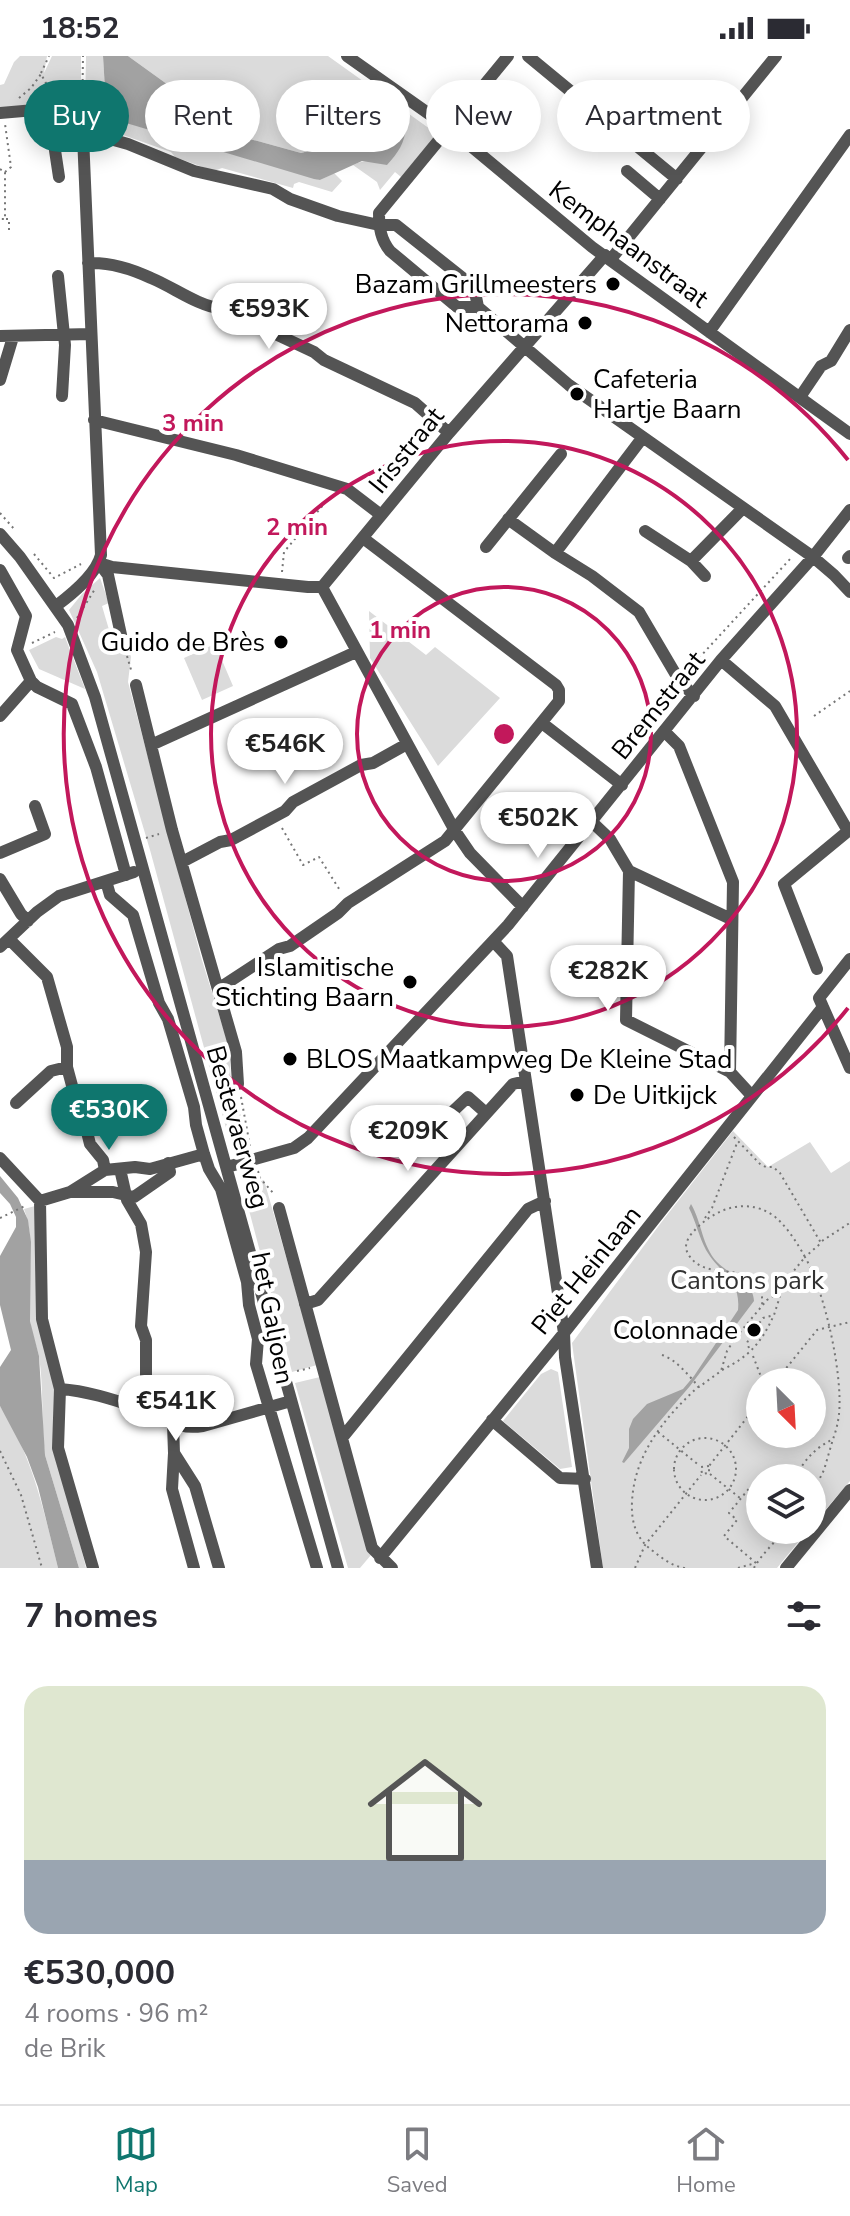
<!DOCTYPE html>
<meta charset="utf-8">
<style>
body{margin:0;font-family:"Nunito Sans",sans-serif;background:#f7f7f7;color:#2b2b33;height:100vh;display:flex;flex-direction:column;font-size:30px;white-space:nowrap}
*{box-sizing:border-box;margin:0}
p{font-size:26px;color:#7c7c81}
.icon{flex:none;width:44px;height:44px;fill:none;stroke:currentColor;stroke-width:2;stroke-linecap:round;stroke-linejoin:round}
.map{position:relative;height:1512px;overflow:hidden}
.panel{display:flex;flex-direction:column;background:#fff;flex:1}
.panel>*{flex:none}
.guide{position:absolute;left:24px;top:24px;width:802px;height:72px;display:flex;gap:16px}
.needle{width:52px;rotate:156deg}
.controls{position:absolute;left:746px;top:1312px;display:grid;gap:16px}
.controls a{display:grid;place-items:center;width:80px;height:80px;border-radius:50%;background:#fff;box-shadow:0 4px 20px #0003;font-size:40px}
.price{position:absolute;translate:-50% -68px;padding:0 18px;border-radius:28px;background:#fff;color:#222;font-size:26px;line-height:52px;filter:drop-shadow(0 2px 4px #0008)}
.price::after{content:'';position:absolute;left:50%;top:48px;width:24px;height:18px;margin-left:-12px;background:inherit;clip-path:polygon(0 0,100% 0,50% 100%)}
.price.active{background:#0f766e;color:#fff}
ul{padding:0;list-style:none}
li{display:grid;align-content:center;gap:16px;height:424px;padding:0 24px}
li+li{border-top:2px solid #e1e1e2}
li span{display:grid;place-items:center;height:248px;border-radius:24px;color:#555}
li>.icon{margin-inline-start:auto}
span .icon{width:144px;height:144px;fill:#fffc;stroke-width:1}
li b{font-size:34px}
h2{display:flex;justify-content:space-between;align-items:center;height:96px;padding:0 24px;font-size:34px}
.chip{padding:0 28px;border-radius:36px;background:#fff;box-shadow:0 4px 20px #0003;font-size:28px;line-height:72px}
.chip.active{background:#0f766e;color:#fff}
.status{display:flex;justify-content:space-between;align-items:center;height:56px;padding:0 40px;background:#fff;direction:ltr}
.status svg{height:22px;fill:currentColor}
.tab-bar{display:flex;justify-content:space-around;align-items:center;height:112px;border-top:2px solid #e1e1e2;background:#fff;font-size:22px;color:#7c7c81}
.tab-bar a{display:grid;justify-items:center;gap:4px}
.tab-bar .active{color:#0f766e}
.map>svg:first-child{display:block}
.green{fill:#dbdbdb;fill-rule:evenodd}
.water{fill:#a2a2a2}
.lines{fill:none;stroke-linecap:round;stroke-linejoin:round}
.path{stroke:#767676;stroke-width:2;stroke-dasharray:2 4;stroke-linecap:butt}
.minor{stroke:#545454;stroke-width:12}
.ring{fill:none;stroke:#c2185b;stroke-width:4}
.poi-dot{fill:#000;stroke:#fff;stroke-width:3}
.labels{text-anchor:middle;stroke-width:8;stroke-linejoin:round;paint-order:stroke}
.street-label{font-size:26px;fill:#000;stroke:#fff}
.poi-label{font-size:26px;fill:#000;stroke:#fff;text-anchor:end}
.park-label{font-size:26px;fill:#323232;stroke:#fff}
.centre{fill:#c2185b;stroke:#fff;stroke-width:4}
.ring-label{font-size:24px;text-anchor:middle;font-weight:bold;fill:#c2185b;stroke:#fff;stroke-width:8;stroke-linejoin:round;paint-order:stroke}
</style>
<div class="status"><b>18:52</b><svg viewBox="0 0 49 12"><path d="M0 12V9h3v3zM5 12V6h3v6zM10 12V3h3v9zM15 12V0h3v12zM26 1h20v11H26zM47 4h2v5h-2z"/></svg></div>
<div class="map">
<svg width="850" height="1512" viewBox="0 0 850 1512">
<rect width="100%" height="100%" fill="#fff"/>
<path class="green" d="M20,0H47L44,17L52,0H81V69L65,75L60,51L0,56V29L4,28L14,6Z
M86,0H103L106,50L320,124L334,117L342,125L332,136L299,126L294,128L293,132L222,112L214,115L175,101L171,96L95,69L85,58Z
M128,0H328L437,78L401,121L395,116L380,134L377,126L353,109C366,103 374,105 387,108L344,52C332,70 323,91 301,97L239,80Z
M100,522L109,547L102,550L115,594L128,591L131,601L128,626L201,901L229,991L231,1025L246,1078L229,1083L150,794L97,616L69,554L82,538Z
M369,555L426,599L435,591L500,642L438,710L370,602Z
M56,581L62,583L65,581L85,633L39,613L29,594Z
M215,588L233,630L202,644L184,602Z
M733,1075L768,1111L810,1086L831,1117L850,1105V1425L812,1469V1422H760V1474H808L777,1512H603L572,1287L660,1168ZM760,1326H812V1378H760Z
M264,1124L317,1309L292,1316L246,1143L251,1129Z
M35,1150L39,1268L56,1333L65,1428L86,1512H79L45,1399C41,1366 44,1333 39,1300C36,1288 31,1276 30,1264C26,1227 37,1188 24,1153Z
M551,1313L558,1316L572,1411L560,1413L503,1365L541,1318Z
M320,1321L371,1499L360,1512H348L295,1327Z
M0,1350C33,1400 44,1456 58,1512H0Z"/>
<path class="water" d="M103,0H128L239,80L301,97C336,89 328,51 366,41L406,70C405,87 398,97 387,109L362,105L320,124L314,123L116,64L106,50Z
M0,1120L18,1142L28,1164L31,1186L30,1265L39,1300L45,1399L79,1512H58L38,1431L27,1401L0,1350V1311L11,1294L0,1249V1200L16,1171V1161L10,1148L0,1137Z
M691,1148C702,1167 702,1190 717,1206C730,1220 753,1224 754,1245L690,1330L624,1407L622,1406L629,1392V1373L633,1363L647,1348L683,1333L694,1320L738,1254C741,1223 720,1218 706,1194C699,1181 696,1166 689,1152Z"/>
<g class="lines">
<path class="path" d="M41,17L49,0
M62,41L81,58
M19,42L31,32L41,18L48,31L61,40L57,45
M82,67L83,0
M0,113L5,116V163H0
M5,116L11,111L5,68
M6,163H9V175
M0,457L15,474
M34,498L54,522L81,508
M282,516L284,496L329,442
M77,562L95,533
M32,587L55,576
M127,600L132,617
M687,615L791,502
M814,660L850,635
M282,772L303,809L319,801L341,836
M146,782L159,778
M241,1041L250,1090
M734,1081L761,1109L766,1111H773L780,1117L821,1187L805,1201C825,1236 843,1319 839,1358C838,1367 836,1375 833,1383C814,1393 805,1403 795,1422
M231,1085L248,1081
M258,1115L260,1122L275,1139
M0,1162L27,1149
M705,1162L712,1152L737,1087
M822,1185L848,1168L850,1172
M756,1272L763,1262L774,1259L781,1237
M749,1292L747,1287L752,1276
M662,1299C677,1304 688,1319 699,1331L721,1315L727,1295L736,1281L767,1244L781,1236L788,1222L805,1201C798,1188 784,1166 771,1158C744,1141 713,1154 694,1175C690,1179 686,1185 686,1191C686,1195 689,1200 691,1202C711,1228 766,1199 762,1251
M753,1300L763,1326
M722,1314C750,1300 761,1287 774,1259
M297,1315L310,1312
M775,1326L817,1274L850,1266
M658,1376L700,1410
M674 1413a31 31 0 1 1 62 0a31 31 0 1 1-62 0Z
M0,1395L21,1439L42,1512
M709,1410L701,1411L702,1418L709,1417V1410L760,1345
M710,1418L740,1442
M771,1422L775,1418L781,1422
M812,1438L824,1414L833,1383
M756,1507L724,1480L737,1464L729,1457L751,1430L760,1436
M635,1512L645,1489L701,1419
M685,1512C672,1510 663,1503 653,1495C636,1483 631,1466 632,1446C634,1399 664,1362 698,1331
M738,1512L752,1508
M754,1512C761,1499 775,1486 785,1474"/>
<path class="minor" d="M347,0L449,72L592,191L850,378
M508,0L379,157C379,172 381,184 390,195L457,251H478L569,329L813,501L834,519L850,536
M528,0L677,123
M0,57L46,53L50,56L53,81L70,79L103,81L128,88L194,115L273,133L290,143L338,160L379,169H396L474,231L478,251
M53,81L59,121
M627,115L660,143
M611,203L776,0
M88,207C109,206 132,213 151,222C175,232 196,249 222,253L314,296L324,304L415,347L449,377
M58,220L65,289L62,340
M709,276L850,79
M0,280L91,278
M0,324L13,281
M800,341L821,310L831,305L850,274
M94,364L236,399L347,433L381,459
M643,381L555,497L592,520L639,556L679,624L694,640
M508,463L555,497
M645,475L691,505L705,520
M0,478L20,501L68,569L95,641L338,1512
M486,491L561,398
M848,502L850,500
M691,505L743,452
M99,507L112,511L308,531H322
M99,507L108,519L123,588
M0,514L26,560L17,594L31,625L37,631L72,648L96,711L126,819
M322,531L449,377L605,199
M322,531L455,775L470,797L523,851
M56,550C72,538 96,519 101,499L83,80
M721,604L775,650L848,775L784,828L817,913
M136,629L172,774L236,996L238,1028
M0,660L31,625
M542,667L622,729
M665,676L679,690L733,826L730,1016L752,1040
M151,689L356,596
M592,766L610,783L629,815L731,863
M0,797L45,778L35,750
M182,806L220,786L231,784L285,755L293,746L361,709L373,707L407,688
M629,815L626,964L730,1016
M0,823L21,858L28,865
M106,825L110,839L133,859L159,947L168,963L194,1051L196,1069L204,1098L209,1113L221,1133L247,1226L249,1249L258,1283L256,1308L317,1512
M9,883L47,921L67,991V1011L74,1037L79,1044L90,1088L103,1104L105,1114
M494,886L507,900L564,1277L565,1301L597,1512
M0,891L37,856L59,840L134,816
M850,903L819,942L850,1012
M218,933L279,893L290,890L338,857L348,847L445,785L559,645V634L556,629L363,482
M16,1047L51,1015L67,1011
M450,1058L468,1041L486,1057
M0,1102L40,1145L42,1263L60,1333L58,1392L93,1512
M227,1111L294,1092L308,1082L508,869L721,604L813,501L850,454
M120,1113L127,1144L141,1168L146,1196L141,1270L146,1284V1342L143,1354
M70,1136H113L134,1141L170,1116L168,1107
M40,1145L70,1136L105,1114L135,1111L150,1113L204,1098
M279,1152L372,1492L392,1512
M305,1248L318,1244L513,1028L526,1025
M60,1333C90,1335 120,1346 148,1355C170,1363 176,1374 203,1370L291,1345
M492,1364L560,1422L585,1423
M173,1368L174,1397L172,1433L194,1512
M342,1382L528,1153L545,1145
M174,1397L195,1430L219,1512
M380,1502L564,1277L823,951
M786,1512L850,1434"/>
</g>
<g class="ring">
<circle cx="504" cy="678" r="147"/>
<circle cx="504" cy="678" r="293"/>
<path d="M848 952A440 440 0 1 1 848 404"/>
</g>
<g class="poi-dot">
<circle cx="613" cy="228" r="8"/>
<circle cx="585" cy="267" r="8"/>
<circle cx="577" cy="338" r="8"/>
<circle cx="281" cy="586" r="8"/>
<circle cx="410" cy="926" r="8"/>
<circle cx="290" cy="1003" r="8"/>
<circle cx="577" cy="1039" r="8"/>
<circle cx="754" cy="1274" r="8"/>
</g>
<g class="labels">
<g class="street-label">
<text transform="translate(629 188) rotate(37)" y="9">Kemphaanstraat</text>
<text transform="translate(406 394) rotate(-51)" y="9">Irisstraat</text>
<text transform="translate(658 649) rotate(-51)" y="9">Bremstraat</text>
<text transform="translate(238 1071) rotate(74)" y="9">Bestevaerweg</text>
<text transform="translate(586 1214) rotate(-51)" y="9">Piet Heinlaan</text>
<text transform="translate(273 1262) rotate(79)" y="9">het Galjoen</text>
</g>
<g class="poi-label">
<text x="597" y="237">Bazam Grillmeesters</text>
<text x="569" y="276">Nettorama</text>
<text x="593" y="332" text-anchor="start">Cafeteria<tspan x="593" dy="30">Hartje Baarn</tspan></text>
<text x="265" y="595">Guido de Brès</text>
<text x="394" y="920">Islamitische<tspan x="394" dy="30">Stichting Baarn</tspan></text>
<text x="306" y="1012" text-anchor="start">BLOS Maatkampweg De Kleine Stad</text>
<text x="593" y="1048" text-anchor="start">De Uitkijck</text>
<text x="738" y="1283">Colonnade</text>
</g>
<g class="park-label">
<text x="747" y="1233">Cantons park</text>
</g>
</g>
<circle cx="504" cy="678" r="12" class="centre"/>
<g class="ring-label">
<text x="193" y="375">3 min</text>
<text x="297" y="479">2 min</text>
<text x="400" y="582">1 min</text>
</g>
</svg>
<div class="controls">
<a><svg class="needle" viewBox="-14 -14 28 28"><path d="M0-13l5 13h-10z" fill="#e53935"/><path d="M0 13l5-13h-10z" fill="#7c7c81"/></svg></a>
<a><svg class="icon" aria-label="layers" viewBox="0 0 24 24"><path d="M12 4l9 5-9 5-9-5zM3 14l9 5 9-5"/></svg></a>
</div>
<b class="price" style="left:269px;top:295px">€593K</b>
<b class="price" style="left:285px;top:730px">€546K</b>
<b class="price" style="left:538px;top:804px">€502K</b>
<b class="price" style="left:608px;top:957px">€282K</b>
<b class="price active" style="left:109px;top:1096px">€530K</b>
<b class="price" style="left:408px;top:1117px">€209K</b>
<b class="price" style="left:176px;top:1387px">€541K</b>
<div class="guide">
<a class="chip active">Buy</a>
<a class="chip">Rent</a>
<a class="chip">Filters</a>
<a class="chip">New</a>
<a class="chip">Apartment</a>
</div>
</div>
<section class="panel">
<h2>7 homes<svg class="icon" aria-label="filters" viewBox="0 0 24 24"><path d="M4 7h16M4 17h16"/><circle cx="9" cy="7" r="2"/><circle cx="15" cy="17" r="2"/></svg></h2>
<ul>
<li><span style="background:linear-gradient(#dfe7d0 70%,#9aa5b1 0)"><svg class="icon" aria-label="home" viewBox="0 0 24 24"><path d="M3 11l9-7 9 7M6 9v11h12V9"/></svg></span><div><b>€530,000</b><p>4 rooms · 96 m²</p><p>de Brik</p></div></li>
</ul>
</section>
<nav class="tab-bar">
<a class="active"><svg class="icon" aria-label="map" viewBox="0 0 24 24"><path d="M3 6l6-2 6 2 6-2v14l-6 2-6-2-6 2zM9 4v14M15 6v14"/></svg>Map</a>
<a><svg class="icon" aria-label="saved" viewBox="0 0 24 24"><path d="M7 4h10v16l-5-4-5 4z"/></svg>Saved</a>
<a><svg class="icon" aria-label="home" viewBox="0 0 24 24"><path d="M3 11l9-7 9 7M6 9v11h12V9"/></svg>Home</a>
</nav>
